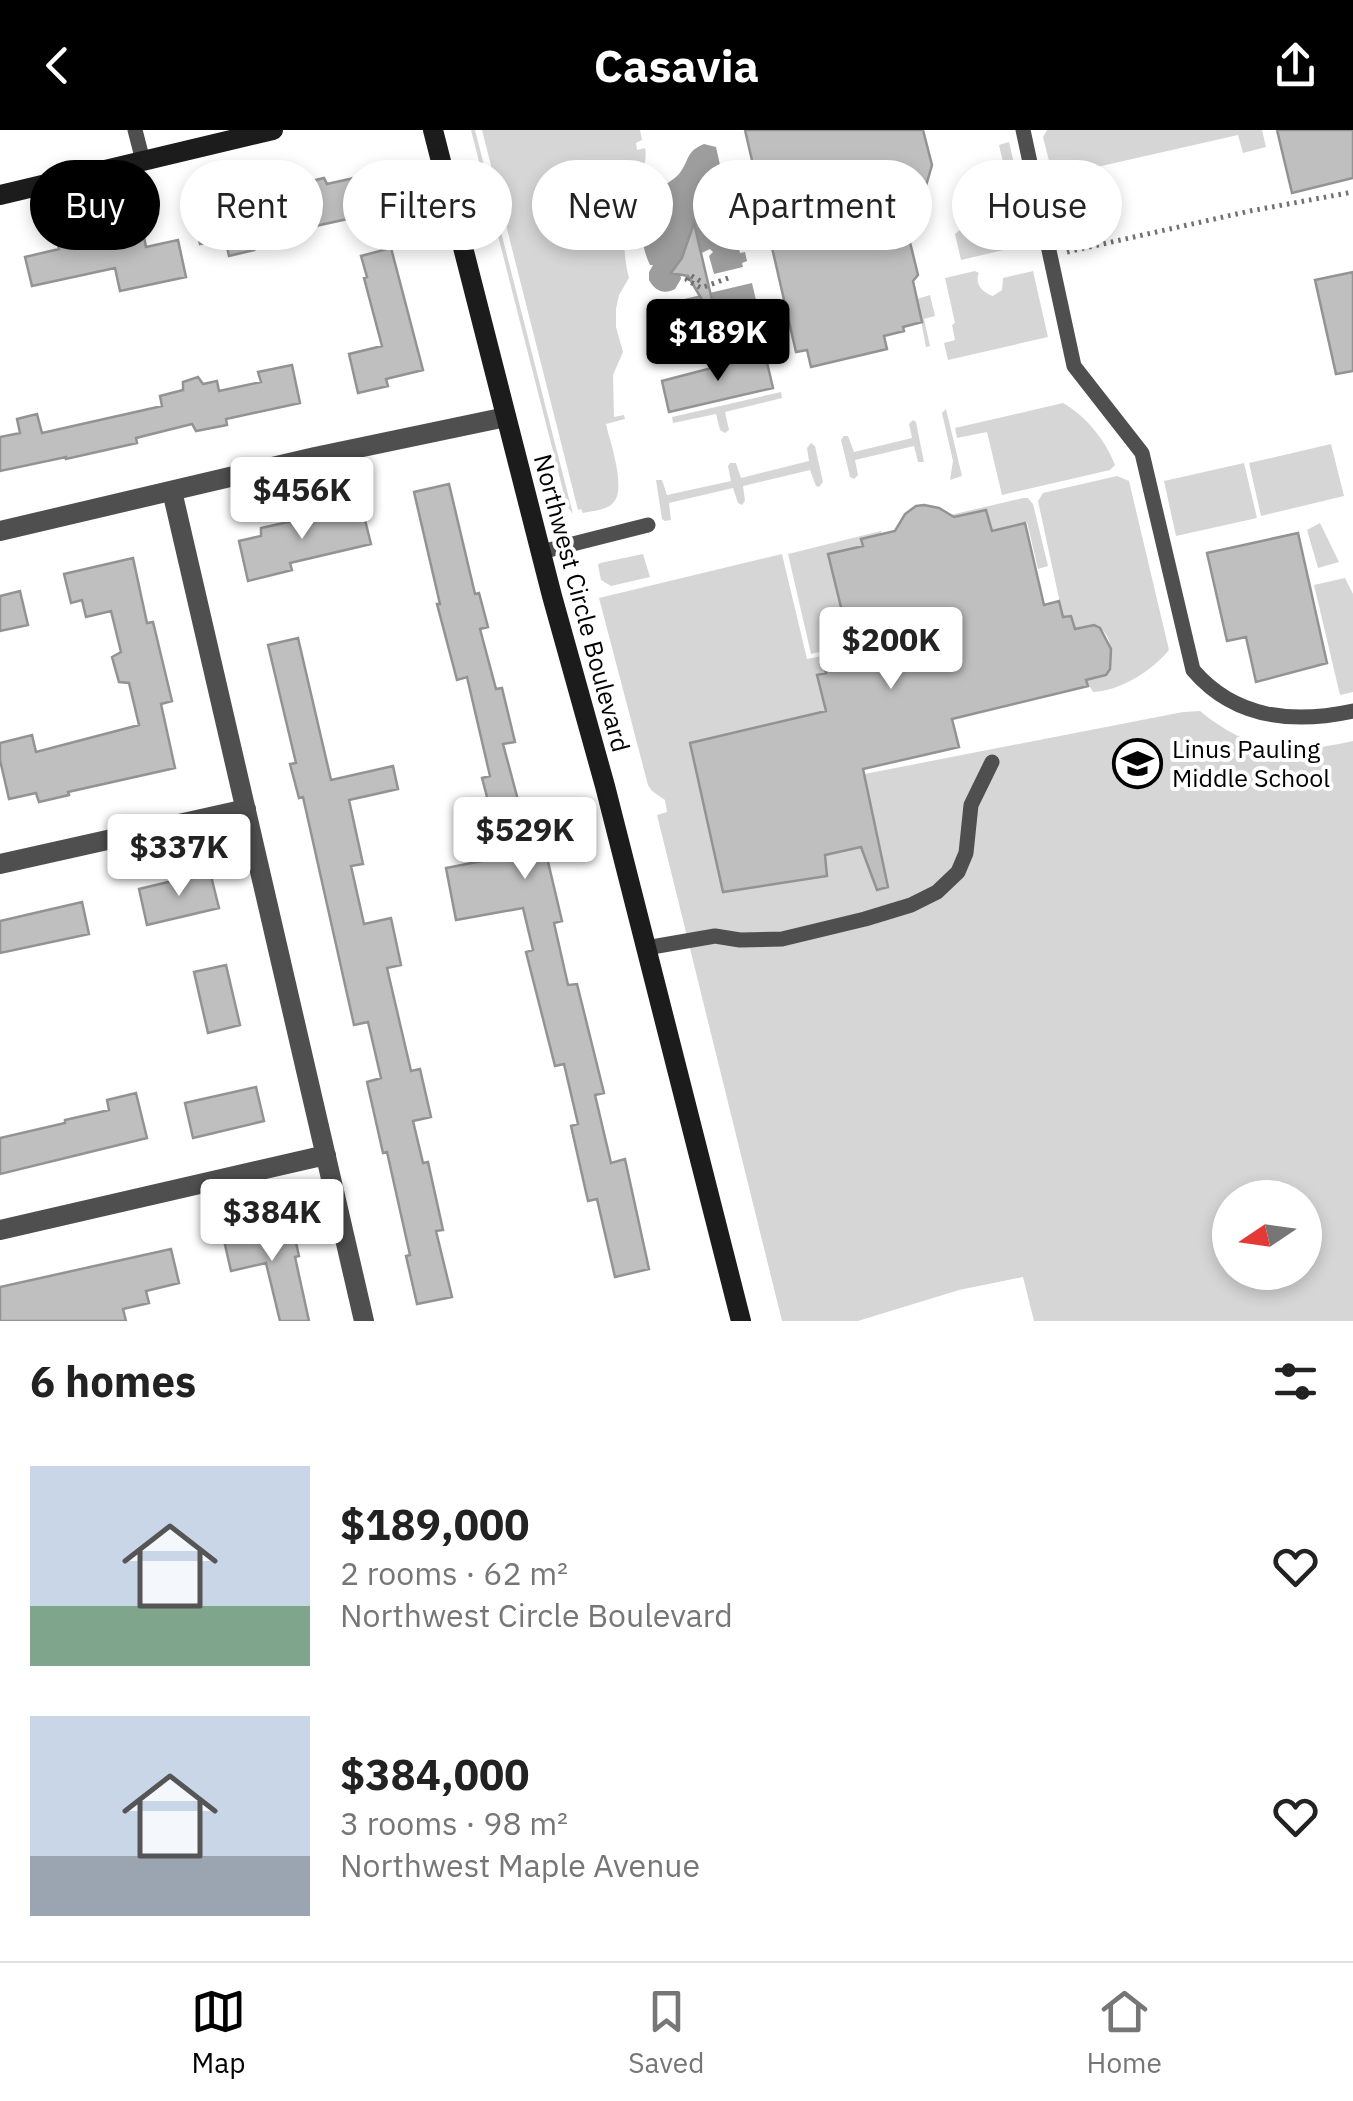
<!DOCTYPE html>
<meta charset="utf-8">
<style>
body{margin:0;font-family:"IBM Plex Sans",sans-serif;background:#f2f2f2;color:#222;height:100vh;display:flex;flex-direction:column;font-size:38px;white-space:nowrap}
*{box-sizing:border-box;margin:0}
p{font-size:32px;color:#767676}
.icon{flex:none;width:55px;height:55px;fill:none;stroke:currentColor;stroke-width:2;stroke-linecap:round;stroke-linejoin:round}
.map{position:relative;height:1191px;overflow:hidden}
.side{display:flex;flex-direction:column;background:#fff;flex:1}
.side>*{flex:none}
.banner{position:absolute;left:30px;top:30px;width:1295px;height:90px;display:flex;gap:20px}
.needle{width:65px;rotate:257deg}
.controls{position:absolute;left:1212px;top:1050px;display:grid;gap:20px}
.controls a{display:grid;place-items:center;width:110px;height:110px;border-radius:50%;background:#fff;box-shadow:0 5px 15px #0003;font-size:50px}
.price{position:absolute;translate:-50% -85px;padding:0 22px;border-radius:10px;background:#fff;color:#222;font-size:32px;line-height:65px;filter:drop-shadow(0 2px 5px #0008)}
.price::after{content:'';position:absolute;left:50%;top:60px;width:30px;height:22px;margin-left:-15px;background:inherit;clip-path:polygon(0 0,100% 0,50% 100%)}
.price.selected{background:#000;color:#fff}
ul{padding:0;list-style:none}
li{display:flex;align-items:center;gap:30px;height:250px;padding:0 30px}
li span{display:grid;place-items:center;flex:none;width:280px;height:200px;border-radius:0px;color:#555}
li>.icon{margin-inline-start:auto}
span .icon{width:120px;height:120px;fill:#fffc;stroke-width:1}
li b{font-size:42px}
h2{display:flex;justify-content:space-between;align-items:center;height:120px;padding:0 30px;font-size:42px}
.tag{padding:0 35px;border-radius:45px;background:#fff;box-shadow:0 5px 15px #0003;font-size:35px;line-height:90px}
.tag.selected{background:#000;color:#fff}
header{display:flex;justify-content:space-between;align-items:center;height:130px;padding:0 30px;background:#000;color:#fff;font-size:45px;font-weight:700}
.tab-bar{display:flex;justify-content:space-around;align-items:center;height:140px;border-top:2px solid #e0e0e0;background:#fff;font-size:28px;color:#767676}
.tab-bar a{display:grid;justify-items:center;gap:5px}
.tab-bar .selected{color:#000}
.map>svg:first-child{display:block}
.green{fill:#d6d6d6;fill-rule:evenodd}
.water{fill:#9d9d9d}
.building{fill:#bfbfbf;stroke:#939393;stroke-width:2.5}
.lines{fill:none;stroke-linecap:round;stroke-linejoin:round}
.path{stroke:#717171;stroke-width:5;stroke-dasharray:2.5 5;stroke-linecap:butt}
.lane{stroke:#4f4f4f;stroke-width:15}
.street{stroke:#4f4f4f;stroke-width:20}
.secondary{stroke:#1c1c1c;stroke-width:20}
.labels{text-anchor:middle;stroke-width:8;stroke-linejoin:round;paint-order:stroke}
.street-label{font-size:25px;fill:#000;stroke:#fff}
.poi-label{font-size:25px;fill:#000;stroke:#fff;text-anchor:start}
</style>
<header><svg class="icon" aria-label="back" viewBox="0 0 24 24"><path d="M15 5l-7 7 7 7"/></svg>Casavia<svg class="icon" aria-label="share" viewBox="0 0 24 24"><path d="M12 15V3M7 8l5-5 5 5M5 13v7h14v-7"/></svg></header>
<div class="map">
<svg width="1353" height="1191" viewBox="0 0 1353 1191">
<rect width="100%" height="100%" fill="#fff"/>
<path class="green" d="M471,0H475L573,384L567,376Z
M482,0H640L642,10L636,13L637,20L645,18C649,35 636,52 631,69C623,95 622,121 629,148L619,165L616,179V197L623,222L613,245L614,287L624,285L625,289L606,294C610,312 627,359 613,373C607,380 592,381 583,383L581,379L578,380Z
M1047,0H1262L1266,17L1243,23L1238,5L1053,47L1043,7Z
M1009,12L1025,81L1022,92L1011,98L996,93L989,73L991,70L1013,75L999,15Z
M971,91L985,110L1008,119L961,130L955,104Z
M975,141L979,143C974,154 983,163 993,166L1002,160L1003,148L1033,141L1048,207L948,230L944,213L955,210L952,195L955,193L945,148Z
M930,165L935,186L924,189L930,216L926,217L917,169Z
M781,262L782,268L725,282L729,300L725,303L720,300L716,284L673,293L672,287Z
M1063,273C1086,286 1106,311 1115,335L1110,340L1002,365L987,302L957,308L955,298Z
M946,279L962,346L950,350L953,331L942,283Z
M913,290L916,292L924,332H918L914,316L855,330L858,345L854,349L850,347L841,310L844,306H848L854,322L912,308L909,294Z
M811,313L815,316L823,352L819,357L816,356L810,340L743,356L745,371L742,375L738,373L733,358L669,373L671,390L665,391L662,389L656,350H662L667,365L731,351L728,336L730,333H736L741,348L809,331L807,318Z
M1331,314L1344,366L1261,386L1249,333Z
M1244,333L1257,388L1176,406L1164,351Z
M1117,346L1129,351L1169,520C1152,541 1120,561 1093,562L1086,550L1106,545C1113,532 1114,508 1100,498C1093,493 1083,498 1075,499L1071,486L1063,487L1038,371L1043,363Z
M1023,368H1028L1033,374L1048,436L1038,439L1027,392L992,401L985,380L947,389L946,386Z
M1320,393L1339,432L1318,438L1307,400Z
M881,401V404L861,409L863,416L828,425L850,514L811,524L788,424Z
M643,424L650,447L611,456L601,450L598,435L600,433Z
M782,424L807,529L822,526L826,543L817,545L840,645L736,669L1183,582L1200,581C1251,623 1291,625 1353,611V1191H1034L1023,1147L959,1160L858,1191H782L657,685L667,682L665,670L652,661L648,655L599,468ZM1230,1068H1305V1142H1230Z
M1345,448L1353,464V562L1340,565L1314,455Z"/>
<path class="water" d="M704,14L716,17L740,123L745,122L747,131L742,133L743,137L714,144L709,126L713,122L710,119L679,134L681,149L675,159C664,165 655,161 649,150V142L653,135H650C638,111 639,79 660,59C666,53 674,50 679,44C690,30 685,22 704,14Z
M752,153L764,204L755,206L753,202L673,219L663,174Z"/>
<path class="building" d="M745,0H923L932,35L921,73L911,75L916,97L907,100L918,145L913,151L922,192L903,197L904,201L884,206L887,219L811,237L807,220L796,222Z
M1277,0H1353V48L1292,63Z
M367,45L375,83L302,99L298,81L250,103L254,120L229,126L225,108L200,114L192,79L324,48L327,54Z
M141,91L146,117L178,110L186,147L120,161L115,138L32,156L25,127L59,119L57,111Z
M694,93L715,183L711,185L688,146L671,143L682,128Z
M391,118L423,240L386,249L388,256L358,263L349,224L382,216L364,148L367,147L361,126Z
M1353,142V241L1336,244L1315,150Z
M765,224L773,258L669,282L662,251Z
M292,235L300,273L226,289L227,295L196,301L192,294L136,308L137,313L66,329V327L0,341V307L20,303L17,289L37,284L42,303L162,276L160,266L183,260V252L198,247L203,254L217,251L219,261L261,252L258,242Z
M449,354L475,464L479,463L488,497L480,499L496,559L502,558L515,612L503,614L522,685L536,681L562,791L554,793L568,855L577,854L604,963L595,965L611,1033L625,1029L649,1139L615,1147L597,1069L588,1071L571,996L578,994L564,934L555,936L526,822L533,820L523,778L456,790L446,738L503,727L482,648L490,646L467,547L457,550L437,474H440L414,362Z
M924,375L939,378L954,387L986,380L992,401L1025,393L1044,475L1059,471L1063,487L1071,486L1075,499L1094,495L1100,498L1111,519L1110,539L1106,545L1086,550L1088,556L952,589L959,617L863,639L888,757L877,760L861,717L825,725L827,746L723,762L690,613L826,581L817,545L826,543L822,526L851,518L828,424L863,416L861,409L895,401L905,384L916,376Z
M342,380L343,387L363,382L371,414L290,433L292,440L248,451L239,411L261,406V398Z
M1298,403L1327,533L1256,552L1246,507L1227,511L1207,423Z
M133,428L147,493L153,492L172,571L161,574L175,638L68,662L69,665L39,672L36,663L9,669L0,630V613L32,605L36,622L139,595L129,553L119,552L112,527L121,522L111,481L86,487L82,470L71,473L64,444Z
M20,461L28,495L0,501V466Z
M298,508L331,650L393,636L398,659L349,670L363,734L351,736L364,794L391,788L401,835L387,838L411,941L420,939L431,987L413,991L423,1033L428,1032L443,1100L436,1101L452,1167L417,1174L406,1126L410,1125L387,1022L383,1023L367,952L381,948L368,892L354,895L303,667L299,668L290,634L296,633L268,515Z
M210,742L219,778L147,795L139,759Z
M82,772L89,804L0,823V791Z
M226,835L240,895L208,903L194,842Z
M256,957L264,991L193,1008L185,973Z
M136,963L147,1008L0,1044V1008L65,993V990L109,980L107,970Z
M291,1090L299,1126L295,1127L309,1191H280L266,1133L231,1141L223,1106Z
M171,1119L179,1153L146,1161L149,1173L123,1179L126,1191H0V1157Z"/>
<g class="lines">
<path class="path" d="M1067,122L1250,81L1353,62
M700,151L690,145L687,150L701,158L731,147"/>
<path class="lane" d="M135,0L143,31
M1023,0L1074,236L1142,323L1193,540C1235,589 1293,594 1353,581
M541,422L648,395
M646,818L715,806L740,810L782,809L865,789L911,775L937,762L958,742L966,723L971,675L992,632"/>
<path class="street" d="M172,361L364,1191
M0,401L315,327L506,287
M0,734L246,679
M0,1100L326,1025"/>
<path class="secondary" d="M433,0L552,466L605,656L741,1191
M0,65L273,0"/>
</g>
<defs>
<symbol id="school-ring" viewBox="-11 -11 22 22"><circle r="9.5" fill="#fff" stroke="#000" stroke-width="1.5"/><path d="M0-5L7-2L0 1L-7-2ZM-4 1L0 2.5L4 1V4Q0 6-4 4Z" fill="#000"/></symbol>
</defs>
<g fill-rule="evenodd">
<use href="#school-ring" x="1110" y="606" width="55" height="55"/>
</g>
<g class="labels">
<g class="street-label">
<text transform="translate(582 473) rotate(75)" y="9">Northwest Circle Boulevard</text>
</g>
<g class="poi-label">
<text x="1172" y="628">Linus Pauling<tspan x="1172" dy="29">Middle School</tspan></text>
</g>
</g>
</svg>
<div class="controls">
<a><svg class="needle" viewBox="-14 -14 28 28"><path d="M0-13l5 13h-10z" fill="#e53935"/><path d="M0 13l5-13h-10z" fill="#767676"/></svg></a>
</div>
<b class="price selected" style="left:718px;top:254px">$189K</b>
<b class="price" style="left:302px;top:412px">$456K</b>
<b class="price" style="left:891px;top:562px">$200K</b>
<b class="price" style="left:525px;top:752px">$529K</b>
<b class="price" style="left:179px;top:769px">$337K</b>
<b class="price" style="left:272px;top:1134px">$384K</b>
<div class="banner">
<a class="tag selected">Buy</a>
<a class="tag">Rent</a>
<a class="tag">Filters</a>
<a class="tag">New</a>
<a class="tag">Apartment</a>
<a class="tag">House</a>
</div>
</div>
<section class="side">
<h2>6 homes<svg class="icon" aria-label="filters" viewBox="0 0 24 24"><path d="M4 7h16M4 17h16"/><circle cx="9" cy="7" r="2"/><circle cx="15" cy="17" r="2"/></svg></h2>
<ul>
<li><span style="background:linear-gradient(#c9d6e8 70%,#7fa58c 0)"><svg class="icon" aria-label="home" viewBox="0 0 24 24"><path d="M3 11l9-7 9 7M6 9v11h12V9"/></svg></span><div><b>$189,000</b><p>2 rooms · 62 m²</p><p>Northwest Circle Boulevard</p></div><svg class="icon" aria-label="heart" viewBox="0 0 24 24"><path d="M12 20l-8-8c-3-5 5-10 8-4 3-6 11-1 8 4z"/></svg></li>
<li><span style="background:linear-gradient(#c9d6e8 70%,#9aa5b1 0)"><svg class="icon" aria-label="home" viewBox="0 0 24 24"><path d="M3 11l9-7 9 7M6 9v11h12V9"/></svg></span><div><b>$384,000</b><p>3 rooms · 98 m²</p><p>Northwest Maple Avenue</p></div><svg class="icon" aria-label="heart" viewBox="0 0 24 24"><path d="M12 20l-8-8c-3-5 5-10 8-4 3-6 11-1 8 4z"/></svg></li>
</ul>
</section>
<nav class="tab-bar">
<a class="selected"><svg class="icon" aria-label="map" viewBox="0 0 24 24"><path d="M3 6l6-2 6 2 6-2v14l-6 2-6-2-6 2zM9 4v14M15 6v14"/></svg>Map</a>
<a><svg class="icon" aria-label="saved" viewBox="0 0 24 24"><path d="M7 4h10v16l-5-4-5 4z"/></svg>Saved</a>
<a><svg class="icon" aria-label="home" viewBox="0 0 24 24"><path d="M3 11l9-7 9 7M6 9v11h12V9"/></svg>Home</a>
</nav>
